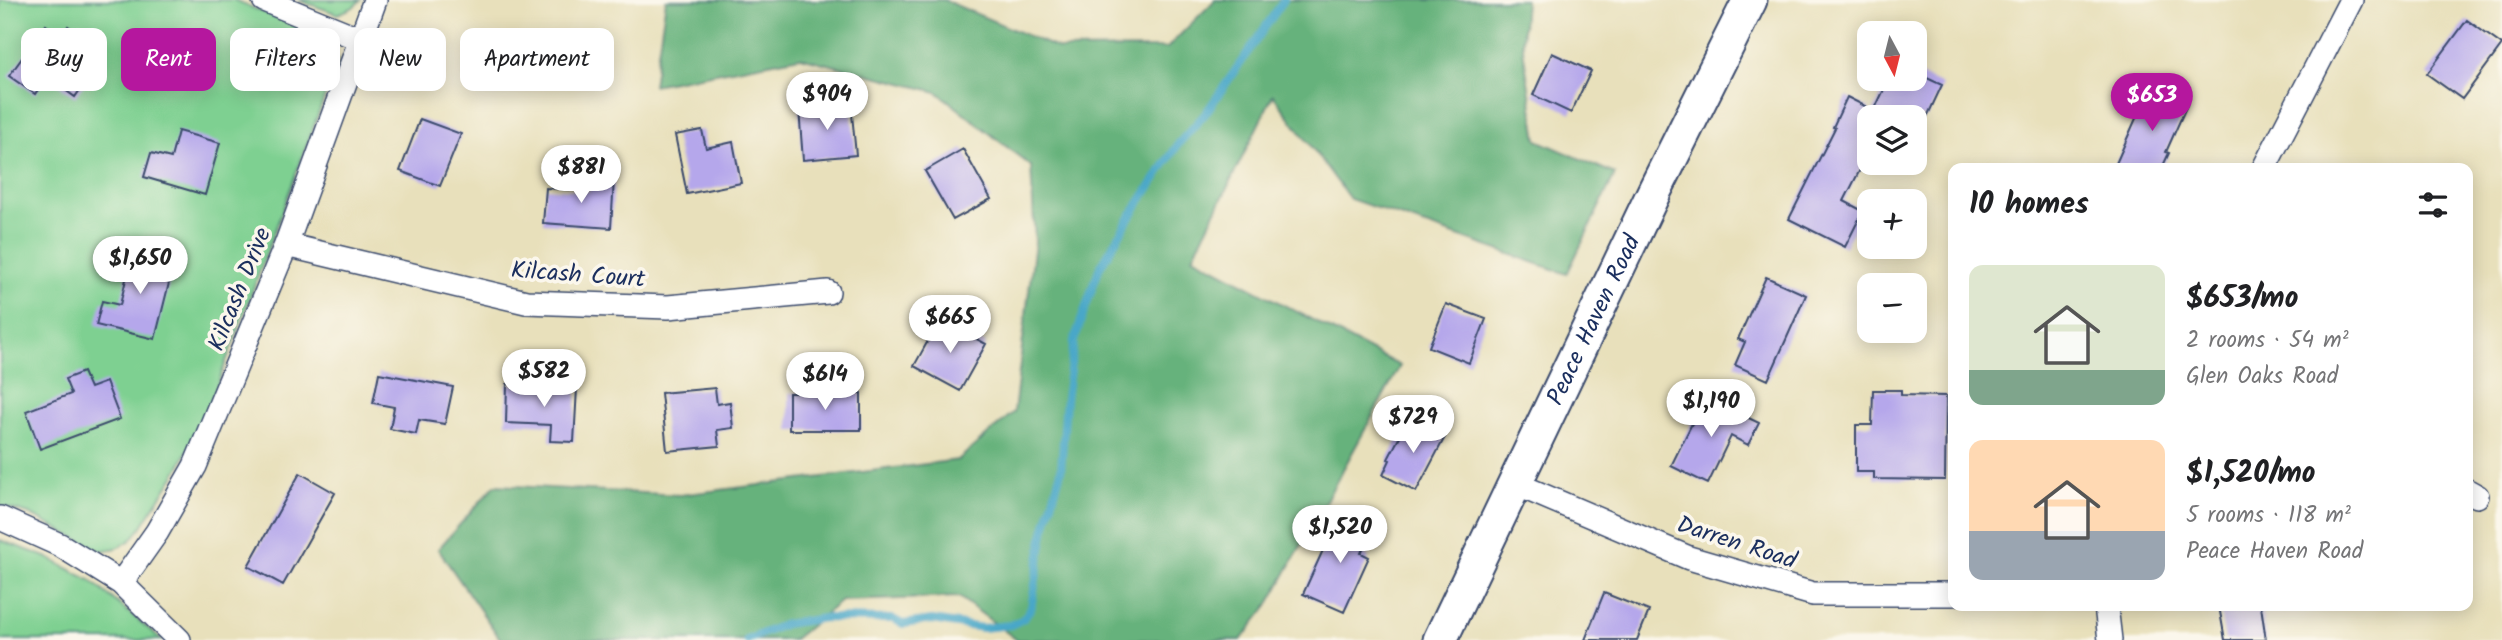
<!DOCTYPE html>
<meta charset="utf-8">
<style>
body{margin:0;font-family:Kalam,sans-serif;background:#f6f6f6;color:#202124;height:100vh;display:flex;flex-direction:column;font-size:26px;white-space:nowrap}
*{box-sizing:border-box;margin:0}
p{font-size:23px;color:#757577}
.icon{flex:none;width:38px;height:38px;fill:none;stroke:currentColor;stroke-width:2;stroke-linecap:round;stroke-linejoin:round}
.map{position:relative;flex:1;overflow:hidden}
.drawer{position:absolute;left:1948px;top:163px;width:525px;height:448px;display:flex;flex-direction:column;background:#fff;border-radius:14px;box-shadow:0 4px 18px #0003}
.drawer>*{flex:none}
.guide{position:absolute;left:21px;top:28px;width:665px;height:63px;display:flex;gap:14px}
.needle{width:46px;rotate:173deg}
.fabs{position:absolute;left:1857px;top:21px;display:grid;gap:14px}
.fabs a{display:grid;place-items:center;width:70px;height:70px;border-radius:14px;background:#fff;box-shadow:0 4px 18px #0003;font-size:35px}
.price{position:absolute;translate:-50% -60px;padding:0 16px;border-radius:24px;background:#fff;color:#222;font-size:23px;line-height:46px;filter:drop-shadow(0 2px 4px #0008)}
.price::after{content:'';position:absolute;left:50%;top:42px;width:21px;height:16px;margin-left:-10px;background:inherit;clip-path:polygon(0 0,100% 0,50% 100%)}
.price.on{background:#b5179e;color:#fff}
ul{padding:0;list-style:none}
li{display:flex;align-items:center;gap:21px;height:175px;padding:0 21px}
li span{display:grid;place-items:center;flex:none;width:196px;height:140px;border-radius:14px;color:#555}
li>.icon{margin-inline-start:auto}
span .icon{width:84px;height:84px;fill:#fffc;stroke-width:1}
li b{font-size:30px}
h2{display:flex;justify-content:space-between;align-items:center;height:84px;padding:0 21px;font-size:30px}
.chip{padding:0 24px;border-radius:14px;background:#fff;box-shadow:0 4px 18px #0003;font-size:24px;line-height:63px}
.chip.on{background:#b5179e;color:#fff}
.map>svg:first-child{display:block}
.green{fill:#7ed091;stroke:#4c8078;stroke-width:2}
.forest{fill:#66b27b;stroke:#40706c;stroke-width:2}
.lines{fill:none;stroke-linecap:round;stroke-linejoin:round}
.stream{stroke:#49a7c8;stroke-width:8}
.building{fill:#b5a7eb}
.minor-casing{stroke:#3a4a6c;stroke-width:26}
.secondary-casing{stroke:#3a4a6c;stroke-width:37}
.minor{stroke:#fff;stroke-width:23}
.secondary{stroke:#fff;stroke-width:33}
.labels{text-anchor:middle;stroke-width:7;stroke-linejoin:round;paint-order:stroke}
.street-label{font-size:24px;fill:#1b2f5e;stroke:#fbf7ec}
</style>
<div class="map">
<svg width="2502" height="640" viewBox="0 0 2502 640">
<rect width="100%" height="100%" fill="#fbf7ec"/>
<filter id="ink" filterUnits="userSpaceOnUse"><feTurbulence type="fractalNoise" baseFrequency=".0143" numOctaves="2"/><feDisplacementMap in="SourceGraphic" scale="14" xChannelSelector="R" yChannelSelector="G"/><feConvolveMatrix kernelMatrix="1 2 1 2 8 2 1 2 1" color-interpolation-filters="sRGB"/></filter>
<filter id="wash" filterUnits="userSpaceOnUse"><feTurbulence type="fractalNoise" baseFrequency=".00686" numOctaves="4" result="noise"/><feDisplacementMap in="SourceGraphic" scale="28" xChannelSelector="R" yChannelSelector="G"/><feGaussianBlur stdDeviation="1.57" result="paint"/><feColorMatrix in="noise" values="0 0 0 0 0 0 0 0 0 0 0 0 0 0 0 0 0 1.4 0 .05"/><feComposite in="paint" operator="in"/></filter>
<g filter="url(#wash)">
<rect width="100%" height="100%" fill="#e8e0bb"/>
<path class="green" d="M0,0H234L323,37L332,48L338,61L211,402L179,468L142,526L131,540L117,548L100,551L29,514L0,506Z
M298,0H361L352,8L338,14Z
M0,540L46,557L90,580L162,640H0Z"/>
<path class="forest" d="M666,0H944L1059,49L1167,48L1215,0H1525L1522,42L1537,140L1615,174L1567,274L1350,199L1273,95L1193,257L1400,366L1269,604L1241,640H1017L959,597L841,601L793,640H501L438,549L495,485L680,495L958,460L1014,412L1035,242L1031,166L937,92L800,57L653,85Z"/>
<g class="lines">
<path class="stream" d="M747,640L785,624L824,618L893,619L903,624L932,620L982,628L1011,625L1023,619L1031,608L1044,532L1061,471L1066,399L1074,341L1099,269L1130,217L1179,143L1205,114L1284,0"/>
</g>
<g id="blocks">
<path class="building" d="M2467,20L2502,45L2462,99L2427,74Z
M46,25L61,36L68,26L89,41L84,48L101,60L75,97L47,77L35,94L9,76Z
M1552,53L1591,71L1571,113L1533,95Z
M1914,72L1942,85L1927,117H1871L1889,79H1914Z
M2149,89L2187,105L2166,152L2169,153L2162,168H2114Z
M1847,97L1869,108V152L1844,201L1863,211L1845,247L1789,219L1835,128L1833,127Z
M851,104L856,155L803,160L799,109Z
M420,119L461,134L440,186L400,171Z
M702,130L706,148L733,142L741,183L687,194L675,135Z
M178,131L220,143L205,195L144,177L151,153L171,158Z
M963,149L991,199L953,220L925,171Z
M590,177L614,179L611,228L543,223L546,188L589,191Z
M133,249L175,259L155,339L96,325L102,301L120,305Z
M1766,277L1806,295L1768,380L1735,365L1745,342L1738,339Z
M1446,304L1486,319L1469,363L1429,347Z
M940,319L986,344L960,391L914,366Z
M83,372L90,388L106,382L120,419L40,449L26,411L71,394L65,379Z
M379,373L453,387L445,424L419,420L416,434L390,429L394,407L373,403Z
M507,384L577,388L574,442L550,441L551,425L506,423Z
M715,388L717,404L730,402L733,428L717,430L719,446L667,451L661,393Z
M1873,390H1901V395L1946,396L1945,480L1874,479V472H1856V425H1872Z
M789,393H861V430H789Z
M1705,397L1759,423L1748,445L1731,436L1708,484L1671,466Z
M1409,419L1445,437L1416,492L1383,475L1390,460L1388,459Z
M300,473L335,493L283,585L248,566Z
M1339,515L1372,529L1361,553L1369,557L1344,612L1303,594Z
M1604,593L1649,611L1637,640H1585Z
M2219,606H2261L2266,640H2225Z"/>
</g>
</g>
<g filter="url(#ink)">
<use href="#blocks" fill-opacity="0" stroke="#3a4a6c" stroke-width="2"/>
<g class="lines">
<defs>
<path id="minor" d="M264,0L360,39
M2264,168L2351,0
M286,245L526,302L668,307L828,292
M1516,484L1689,558L1813,594H1953
M2468,491L2477,496
M0,518L60,545L121,583L179,640
M121,583L157,532L195,466L286,245L375,0
M2106,606L2110,640"/>
<g id="secondary">
<path id="s1" d="M1440,640L1655,190L1750,0"/>
</g>
</defs>
<use href="#minor" class="minor-casing"/>
<use href="#secondary" class="secondary-casing"/>
<use href="#minor" class="minor"/>
<use href="#secondary" class="secondary"/>
</g>
</g>
<g class="labels">
<g class="street-label">
<text transform="translate(578 274) rotate(4)" y="8">Kilcash Court</text>
<text transform="translate(239 289) rotate(-68)" y="8">Kilcash Drive</text>
<text dy="8" stroke="none"><textPath href="#s1" startOffset="355">Peace Haven Road</textPath></text>
<text transform="translate(1737 542) rotate(18)" y="8">Darren Road</text>
</g>
</g>
</svg>
<div class="fabs">
<a><svg class="needle" viewBox="-14 -14 28 28"><path d="M0-13l5 13h-10z" fill="#e53935"/><path d="M0 13l5-13h-10z" fill="#757577"/></svg></a>
<a><svg class="icon" aria-label="layers" viewBox="0 0 24 24"><path d="M12 4l9 5-9 5-9-5zM3 14l9 5 9-5"/></svg></a>
<a>+</a>
<a>−</a>
</div>
<b class="price" style="left:827px;top:132px">$904</b>
<b class="price on" style="left:2152px;top:133px">$653</b>
<b class="price" style="left:581px;top:205px">$881</b>
<b class="price" style="left:140px;top:296px">$1,650</b>
<b class="price" style="left:950px;top:355px">$665</b>
<b class="price" style="left:544px;top:409px">$582</b>
<b class="price" style="left:825px;top:412px">$614</b>
<b class="price" style="left:1711px;top:439px">$1,190</b>
<b class="price" style="left:1413px;top:455px">$729</b>
<b class="price" style="left:1340px;top:565px">$1,520</b>
<div class="guide">
<a class="chip">Buy</a>
<a class="chip on">Rent</a>
<a class="chip">Filters</a>
<a class="chip">New</a>
<a class="chip">Apartment</a>
</div>
<section class="drawer">
<h2>10 homes<svg class="icon" aria-label="filters" viewBox="0 0 24 24"><path d="M4 7h16M4 17h16"/><circle cx="9" cy="7" r="2"/><circle cx="15" cy="17" r="2"/></svg></h2>
<ul>
<li><span style="background:linear-gradient(#dfe7d0 75%,#7fa58c 0)"><svg class="icon" aria-label="home" viewBox="0 0 24 24"><path d="M3 11l9-7 9 7M6 9v11h12V9"/></svg></span><div><b>$653/mo</b><p>2 rooms · 54 m²</p><p>Glen Oaks Road</p></div></li>
<li><span style="background:linear-gradient(#ffd9b3 65%,#9aa5b1 0)"><svg class="icon" aria-label="home" viewBox="0 0 24 24"><path d="M3 11l9-7 9 7M6 9v11h12V9"/></svg></span><div><b>$1,520/mo</b><p>5 rooms · 118 m²</p><p>Peace Haven Road</p></div></li>
</ul>
</section>
</div>
